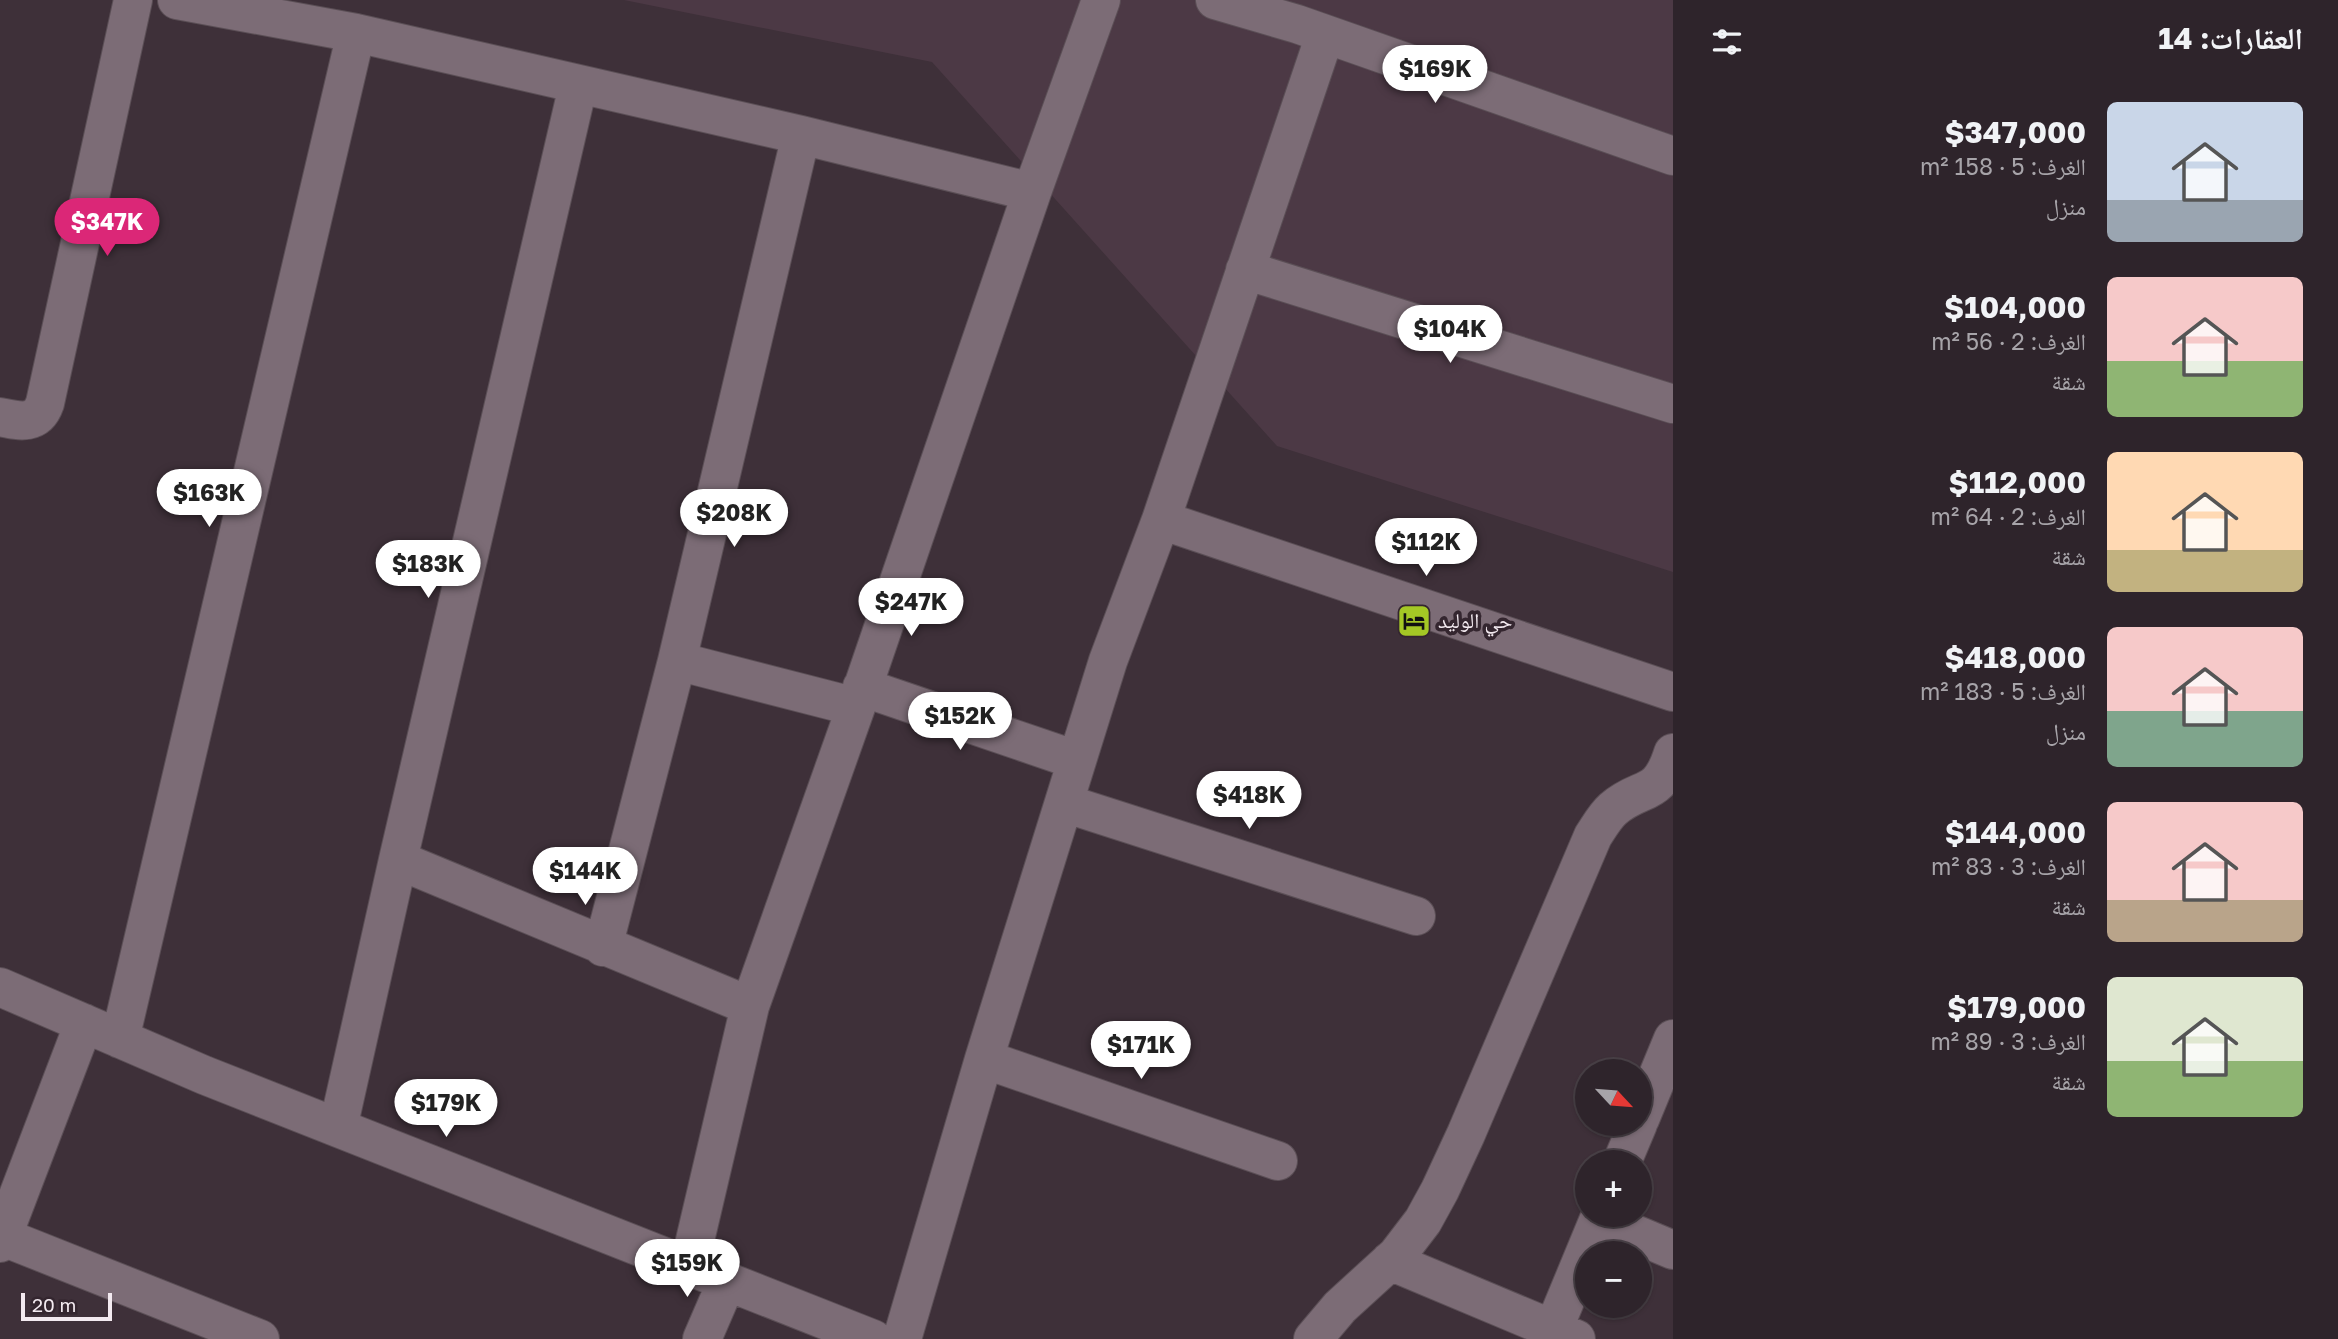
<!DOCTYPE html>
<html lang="ar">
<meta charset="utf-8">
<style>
body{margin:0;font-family:"Golos Text","Noto Naskh Arabic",sans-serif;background:#3a3037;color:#f1f3f6;direction:rtl;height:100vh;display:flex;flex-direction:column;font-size:26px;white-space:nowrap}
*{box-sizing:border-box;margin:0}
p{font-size:23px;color:#a7a4a9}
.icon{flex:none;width:38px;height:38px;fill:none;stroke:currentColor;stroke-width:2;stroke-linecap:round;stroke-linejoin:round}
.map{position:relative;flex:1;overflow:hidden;direction:ltr}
.details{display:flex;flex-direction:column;background:#2e242b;width:665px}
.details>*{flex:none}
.needle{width:46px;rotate:116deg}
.buttons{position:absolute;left:1575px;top:1059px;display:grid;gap:14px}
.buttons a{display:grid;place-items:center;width:77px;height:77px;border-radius:50%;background:#2e242b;box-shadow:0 2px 5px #0004,0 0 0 2px #494147;font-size:35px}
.scale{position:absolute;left:21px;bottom:18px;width:91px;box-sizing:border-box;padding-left:7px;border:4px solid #f3eaf0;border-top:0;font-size:19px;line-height:24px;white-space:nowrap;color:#f3eaf0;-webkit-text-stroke:5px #34262f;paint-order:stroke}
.price{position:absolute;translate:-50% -60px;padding:0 16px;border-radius:24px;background:#fff;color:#222;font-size:23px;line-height:46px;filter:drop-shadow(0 2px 4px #0008)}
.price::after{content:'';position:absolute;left:50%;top:42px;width:21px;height:16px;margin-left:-10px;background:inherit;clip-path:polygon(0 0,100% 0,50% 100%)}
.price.active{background:#db2777;color:#fff}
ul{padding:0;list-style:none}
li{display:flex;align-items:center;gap:21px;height:175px;padding:0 35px}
li span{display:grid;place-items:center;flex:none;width:196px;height:140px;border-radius:10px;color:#555}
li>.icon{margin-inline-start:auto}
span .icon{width:84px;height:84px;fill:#fffc;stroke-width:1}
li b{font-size:30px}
h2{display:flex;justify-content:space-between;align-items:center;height:84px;padding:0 35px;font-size:30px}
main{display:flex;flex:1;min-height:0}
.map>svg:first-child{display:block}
.built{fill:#4c3945}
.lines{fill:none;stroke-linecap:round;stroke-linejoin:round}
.minor-casing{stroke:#5b4f56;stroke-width:40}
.minor{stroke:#7c6c76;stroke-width:38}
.labels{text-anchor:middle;stroke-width:7;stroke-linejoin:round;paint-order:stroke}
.poi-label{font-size:21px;fill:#f3eaf0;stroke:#34262f;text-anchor:start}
</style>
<main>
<section class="details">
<h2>العقارات: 14<svg class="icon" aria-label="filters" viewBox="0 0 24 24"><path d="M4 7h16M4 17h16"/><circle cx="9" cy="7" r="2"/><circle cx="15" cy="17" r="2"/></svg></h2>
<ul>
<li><span style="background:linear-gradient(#c9d6e8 70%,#9aa5b1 0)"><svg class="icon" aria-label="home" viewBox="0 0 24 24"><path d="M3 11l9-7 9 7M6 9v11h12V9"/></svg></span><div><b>$347,000</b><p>الغرف: 5 · 158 m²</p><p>منزل</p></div></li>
<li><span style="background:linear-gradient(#f6c9c9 60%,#8fb573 0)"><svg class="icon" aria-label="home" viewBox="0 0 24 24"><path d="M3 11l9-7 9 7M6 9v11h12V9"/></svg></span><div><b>$104,000</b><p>الغرف: 2 · 56 m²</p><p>شقة</p></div></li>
<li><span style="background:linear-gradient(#ffd9b3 70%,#c2b280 0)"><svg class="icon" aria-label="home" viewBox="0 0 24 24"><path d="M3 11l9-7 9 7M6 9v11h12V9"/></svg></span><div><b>$112,000</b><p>الغرف: 2 · 64 m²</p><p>شقة</p></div></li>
<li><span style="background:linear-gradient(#f6c9c9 60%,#7fa58c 0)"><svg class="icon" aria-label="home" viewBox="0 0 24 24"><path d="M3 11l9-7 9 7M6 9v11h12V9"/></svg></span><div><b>$418,000</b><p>الغرف: 5 · 183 m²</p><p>منزل</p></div></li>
<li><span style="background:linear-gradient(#f6c9c9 70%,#b9a48a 0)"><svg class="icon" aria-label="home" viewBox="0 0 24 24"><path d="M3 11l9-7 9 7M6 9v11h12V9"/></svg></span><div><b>$144,000</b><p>الغرف: 3 · 83 m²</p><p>شقة</p></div></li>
<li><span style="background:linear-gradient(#dfe7d0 60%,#8fb573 0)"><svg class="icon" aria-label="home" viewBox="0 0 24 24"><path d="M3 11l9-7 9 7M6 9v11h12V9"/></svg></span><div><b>$179,000</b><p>الغرف: 3 · 89 m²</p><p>شقة</p></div></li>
</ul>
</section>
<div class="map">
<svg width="1673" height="1339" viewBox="0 0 1673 1339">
<rect width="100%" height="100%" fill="#3e3039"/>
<path class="built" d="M624,0H1673V572L1277,446L932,62Z"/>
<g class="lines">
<defs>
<path id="minor" d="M177,0L356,33L801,135L1032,192
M1215,0L1297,24L1673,156
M1245,270L1673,404
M0,417C19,421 37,426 45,403L133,0
M1161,520L1673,692
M677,661L856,707
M862,687L1076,760
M1064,803L1416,916
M398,860L750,1006
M603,947L677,661L801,135
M0,987L204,1075L873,1339
M120,1039L356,33
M984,1059L1278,1161
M1640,1119L1673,1039
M338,1128L398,860L578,86
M1622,1162L1638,1124
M1599,1219L1673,1250
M3,1237L260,1339
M0,1243L84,1023
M1390,1261L1576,1339
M689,1266L750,1006L856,707L1032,192L1101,0
M1553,1330L1601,1214
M702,1339L727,1281
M902,1339L984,1059L1108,661L1161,520L1325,35
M1313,1339L1340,1307L1397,1255L1423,1221L1440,1190L1466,1134L1593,836C1599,827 1605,816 1613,809C1642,784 1658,800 1673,753"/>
</defs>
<use href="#minor" class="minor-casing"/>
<use href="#minor" class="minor"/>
</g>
<defs>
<symbol id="hotel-square" viewBox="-11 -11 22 22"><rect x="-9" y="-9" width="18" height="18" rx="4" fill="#a4c825" stroke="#34262f"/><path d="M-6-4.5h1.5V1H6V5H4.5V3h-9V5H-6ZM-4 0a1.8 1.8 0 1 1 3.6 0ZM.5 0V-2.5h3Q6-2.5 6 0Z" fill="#111"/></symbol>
</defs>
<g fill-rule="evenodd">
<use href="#hotel-square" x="1395" y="602" width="38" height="38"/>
</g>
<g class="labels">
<g class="poi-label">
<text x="1438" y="628">حي الوليد</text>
</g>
</g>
</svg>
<div class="buttons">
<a><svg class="needle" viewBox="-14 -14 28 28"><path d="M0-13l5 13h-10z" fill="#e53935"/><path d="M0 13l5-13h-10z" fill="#a7a4a9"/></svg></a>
<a>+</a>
<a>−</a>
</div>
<div class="scale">20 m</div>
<b class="price" style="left:1435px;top:105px">$169K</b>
<b class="price active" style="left:107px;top:258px">$347K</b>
<b class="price" style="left:1450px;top:365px">$104K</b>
<b class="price" style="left:209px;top:529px">$163K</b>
<b class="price" style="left:734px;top:549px">$208K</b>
<b class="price" style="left:1426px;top:578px">$112K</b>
<b class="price" style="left:428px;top:600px">$183K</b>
<b class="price" style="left:911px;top:638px">$247K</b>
<b class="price" style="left:960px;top:752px">$152K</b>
<b class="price" style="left:1249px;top:831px">$418K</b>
<b class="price" style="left:585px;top:907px">$144K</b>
<b class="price" style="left:1141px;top:1081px">$171K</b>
<b class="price" style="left:446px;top:1139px">$179K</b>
<b class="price" style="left:687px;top:1299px">$159K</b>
</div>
</main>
